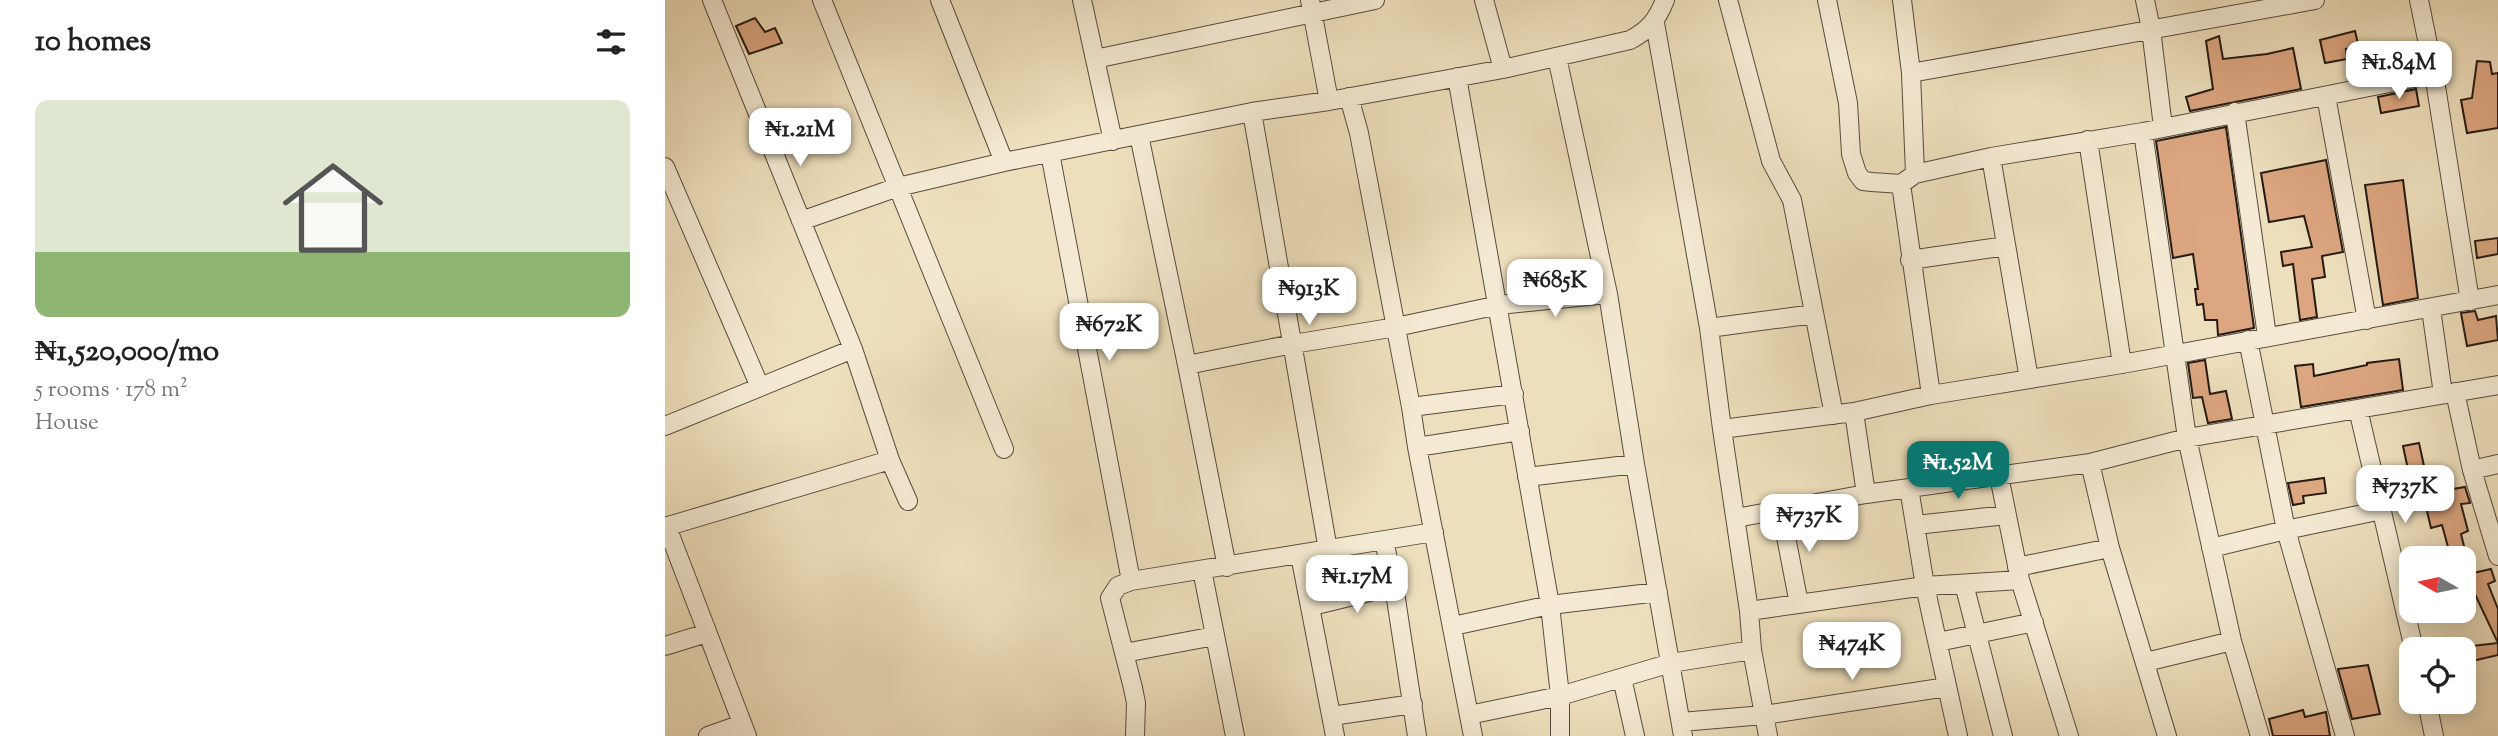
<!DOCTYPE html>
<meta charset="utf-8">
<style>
body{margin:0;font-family:"Sorts Mill Goudy",serif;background:#f6f6f6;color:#222;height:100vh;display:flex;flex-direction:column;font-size:26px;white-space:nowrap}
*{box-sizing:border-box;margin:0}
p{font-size:23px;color:#767676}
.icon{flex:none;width:38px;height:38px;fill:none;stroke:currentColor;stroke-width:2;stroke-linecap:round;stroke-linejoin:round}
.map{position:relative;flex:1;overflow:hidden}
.details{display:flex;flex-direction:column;background:#fff;width:665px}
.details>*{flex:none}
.needle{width:46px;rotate:279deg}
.buttons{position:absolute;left:1734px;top:546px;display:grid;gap:14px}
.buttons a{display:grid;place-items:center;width:77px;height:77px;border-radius:14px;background:#fff;box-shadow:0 4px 18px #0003;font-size:35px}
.price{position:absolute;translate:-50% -60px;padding:0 16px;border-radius:14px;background:#fff;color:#222;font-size:23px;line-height:46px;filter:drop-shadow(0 2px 4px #0008)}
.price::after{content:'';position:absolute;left:50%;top:42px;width:21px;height:16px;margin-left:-10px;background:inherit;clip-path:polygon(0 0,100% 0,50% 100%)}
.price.active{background:#0f766e;color:#fff}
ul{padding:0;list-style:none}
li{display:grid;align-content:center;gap:14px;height:371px;padding:0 35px}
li+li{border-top:2px solid #e0e0e0}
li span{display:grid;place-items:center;height:217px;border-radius:14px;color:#555}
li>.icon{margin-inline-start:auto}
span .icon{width:126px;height:126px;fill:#fffc;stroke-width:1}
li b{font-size:30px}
h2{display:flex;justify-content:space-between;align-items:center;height:84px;padding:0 35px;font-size:30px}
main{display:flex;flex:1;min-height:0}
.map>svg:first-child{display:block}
.building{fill:#dca680;stroke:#251b14;stroke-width:2}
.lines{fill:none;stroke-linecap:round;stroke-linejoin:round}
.street-casing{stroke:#574c3e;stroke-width:20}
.street{stroke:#f4ead3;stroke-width:18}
</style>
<main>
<section class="details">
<h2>10 homes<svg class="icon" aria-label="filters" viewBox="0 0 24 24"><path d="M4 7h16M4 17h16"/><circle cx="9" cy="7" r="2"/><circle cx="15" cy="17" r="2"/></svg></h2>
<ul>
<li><span style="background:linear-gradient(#dfe7d0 70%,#8fb573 0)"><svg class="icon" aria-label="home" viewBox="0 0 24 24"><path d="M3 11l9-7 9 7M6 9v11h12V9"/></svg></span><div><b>₦1,520,000/mo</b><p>5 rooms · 178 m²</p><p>House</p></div></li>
</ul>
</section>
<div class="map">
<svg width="1833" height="736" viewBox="0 0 1833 736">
<rect width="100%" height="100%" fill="#eedfbc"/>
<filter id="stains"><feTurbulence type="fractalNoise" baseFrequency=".00286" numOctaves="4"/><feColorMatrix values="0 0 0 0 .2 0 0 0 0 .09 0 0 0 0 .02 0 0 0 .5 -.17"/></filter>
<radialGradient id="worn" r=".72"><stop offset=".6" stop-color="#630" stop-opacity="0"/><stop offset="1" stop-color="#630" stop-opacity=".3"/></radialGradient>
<path class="building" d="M90,18L100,32L110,28L117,43L84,54L71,26Z
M1690,31L1694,48L1681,49L1682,59L1660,63L1655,40Z
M1554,36L1558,59L1602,54L1628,48L1636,89L1525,111L1521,97L1548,89L1541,41Z
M1812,61L1825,62L1827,74L1833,73V128L1802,133L1796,100L1807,98Z
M1751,89L1754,106L1716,113L1713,97Z
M1561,127L1589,328L1553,335L1552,320H1540L1538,304L1532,305L1530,289H1533L1528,254L1508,258L1491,141Z
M1661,160L1678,252L1657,256L1660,277L1647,279L1652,317L1635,320L1628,264L1618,266L1616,252L1647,247L1639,216L1604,222L1596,173Z
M1738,180L1753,298L1718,305L1700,185Z
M1833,238V254L1812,258L1810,241Z
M1810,311L1813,320L1831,316L1833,340L1802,346L1796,313Z
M1734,359L1738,390L1636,407L1630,366L1648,364L1649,376L1702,365V363Z
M1540,360L1545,394L1561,391L1567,419L1543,423L1537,397L1528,398L1523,363Z
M1754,443L1761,475L1745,479L1738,446Z
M1659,478L1661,493L1638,496L1639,503L1628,505L1623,483Z
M1800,487L1805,503L1796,504L1803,531L1796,534L1802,558H1786L1777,525L1766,528L1758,494Z
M1826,569L1830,581L1823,584L1833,609V643L1808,590L1799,593V575Z
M1833,643V655L1799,663V647Z
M1703,665L1715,714L1687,719L1673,669Z
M1638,710L1640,717L1661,712L1665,736H1608L1604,719Z"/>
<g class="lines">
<defs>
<path id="street" d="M47,0L188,349L225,460L243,501
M157,0L339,449
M275,0L339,162
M417,0L448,141
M645,0L664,101
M819,0L838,69
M1063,0L1106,161L1127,200L1169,415
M1162,0L1183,103L1186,154L1192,173L1198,181L1207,182L1236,184L1250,174L1326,157L1478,132L1769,74
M1237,0L1246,73L1250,174
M1480,0L1486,29L1498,127
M1754,0L1769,74L1805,301
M990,23L1044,328L1057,429L1084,611L1087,650L1103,736
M892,57L943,294L970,464L1018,736
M430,59L710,0
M1246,73L1650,0
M792,77L885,605L895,696V736
M1661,96L1702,320
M684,97L694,133L746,407L752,447L808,736
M587,112L663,550
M1570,112L1602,336
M1478,132L1522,438L1567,641L1595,736
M474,135L522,365L562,567
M1423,140L1457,364
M385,153L466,581
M1326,157L1364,379
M0,167L95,387
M1236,184L1266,395
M136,221L233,187L339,162L587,112L664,101L838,69L965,40C984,30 992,20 1000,0
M1245,260L1341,246
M1766,309L1778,394
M1044,328L1149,314
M1583,340L1621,530L1680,736
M522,365L628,344L731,327L834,305L943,294
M1790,392L1807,470L1833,556
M746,407L849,394
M1693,409L1749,649
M1189,412L1201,494
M0,426L188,349
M1057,429L1189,412L1266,395L1457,364L1833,295
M752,447L855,431
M1425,463L1445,548L1502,736
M1807,470L1833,464
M1334,476L1355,580L1404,736
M862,477L970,464
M1244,488L1260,586L1293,736
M1116,511L1134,604
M1071,518L1201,494L1425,463L1522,438L1833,385
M1251,525L1341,515
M0,527L225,460
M2,527L82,736
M719,541L729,586L752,736
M1546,548L1621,530L1717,510
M635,555L670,736
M1352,567L1445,548
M537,570L570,736
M1299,584L1338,736
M647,606L729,586
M1084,611L1260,586L1355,580
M788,626L885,605L993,592
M1273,642L1369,622
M0,646L42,633
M459,653L550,636
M1481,662L1567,641
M957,678L970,736
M1762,702L1769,736
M804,715L895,696L1006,663L1087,650
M667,716L748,704
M1016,722L1099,715L1282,687
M43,736L77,724
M470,736L471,703L468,688L445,598L453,586L466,581L769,532"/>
</defs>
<use href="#street" class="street-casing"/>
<use href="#street" class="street"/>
</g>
<rect width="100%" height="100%" filter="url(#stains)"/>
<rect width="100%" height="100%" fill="url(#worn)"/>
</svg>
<div class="buttons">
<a><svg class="needle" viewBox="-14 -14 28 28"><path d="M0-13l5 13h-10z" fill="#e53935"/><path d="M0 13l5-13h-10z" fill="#767676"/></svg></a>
<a><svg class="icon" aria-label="locate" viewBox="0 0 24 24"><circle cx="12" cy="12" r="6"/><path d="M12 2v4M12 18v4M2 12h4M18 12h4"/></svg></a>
</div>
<b class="price" style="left:1734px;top:101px">₦1.84M</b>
<b class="price" style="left:135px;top:168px">₦1.21M</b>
<b class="price" style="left:890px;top:319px">₦685K</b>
<b class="price" style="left:644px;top:327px">₦913K</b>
<b class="price" style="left:444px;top:363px">₦672K</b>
<b class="price active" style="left:1293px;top:501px">₦1.52M</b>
<b class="price" style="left:1740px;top:525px">₦737K</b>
<b class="price" style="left:1144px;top:554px">₦737K</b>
<b class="price" style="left:692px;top:615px">₦1.17M</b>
<b class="price" style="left:1187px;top:682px">₦474K</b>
</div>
</main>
